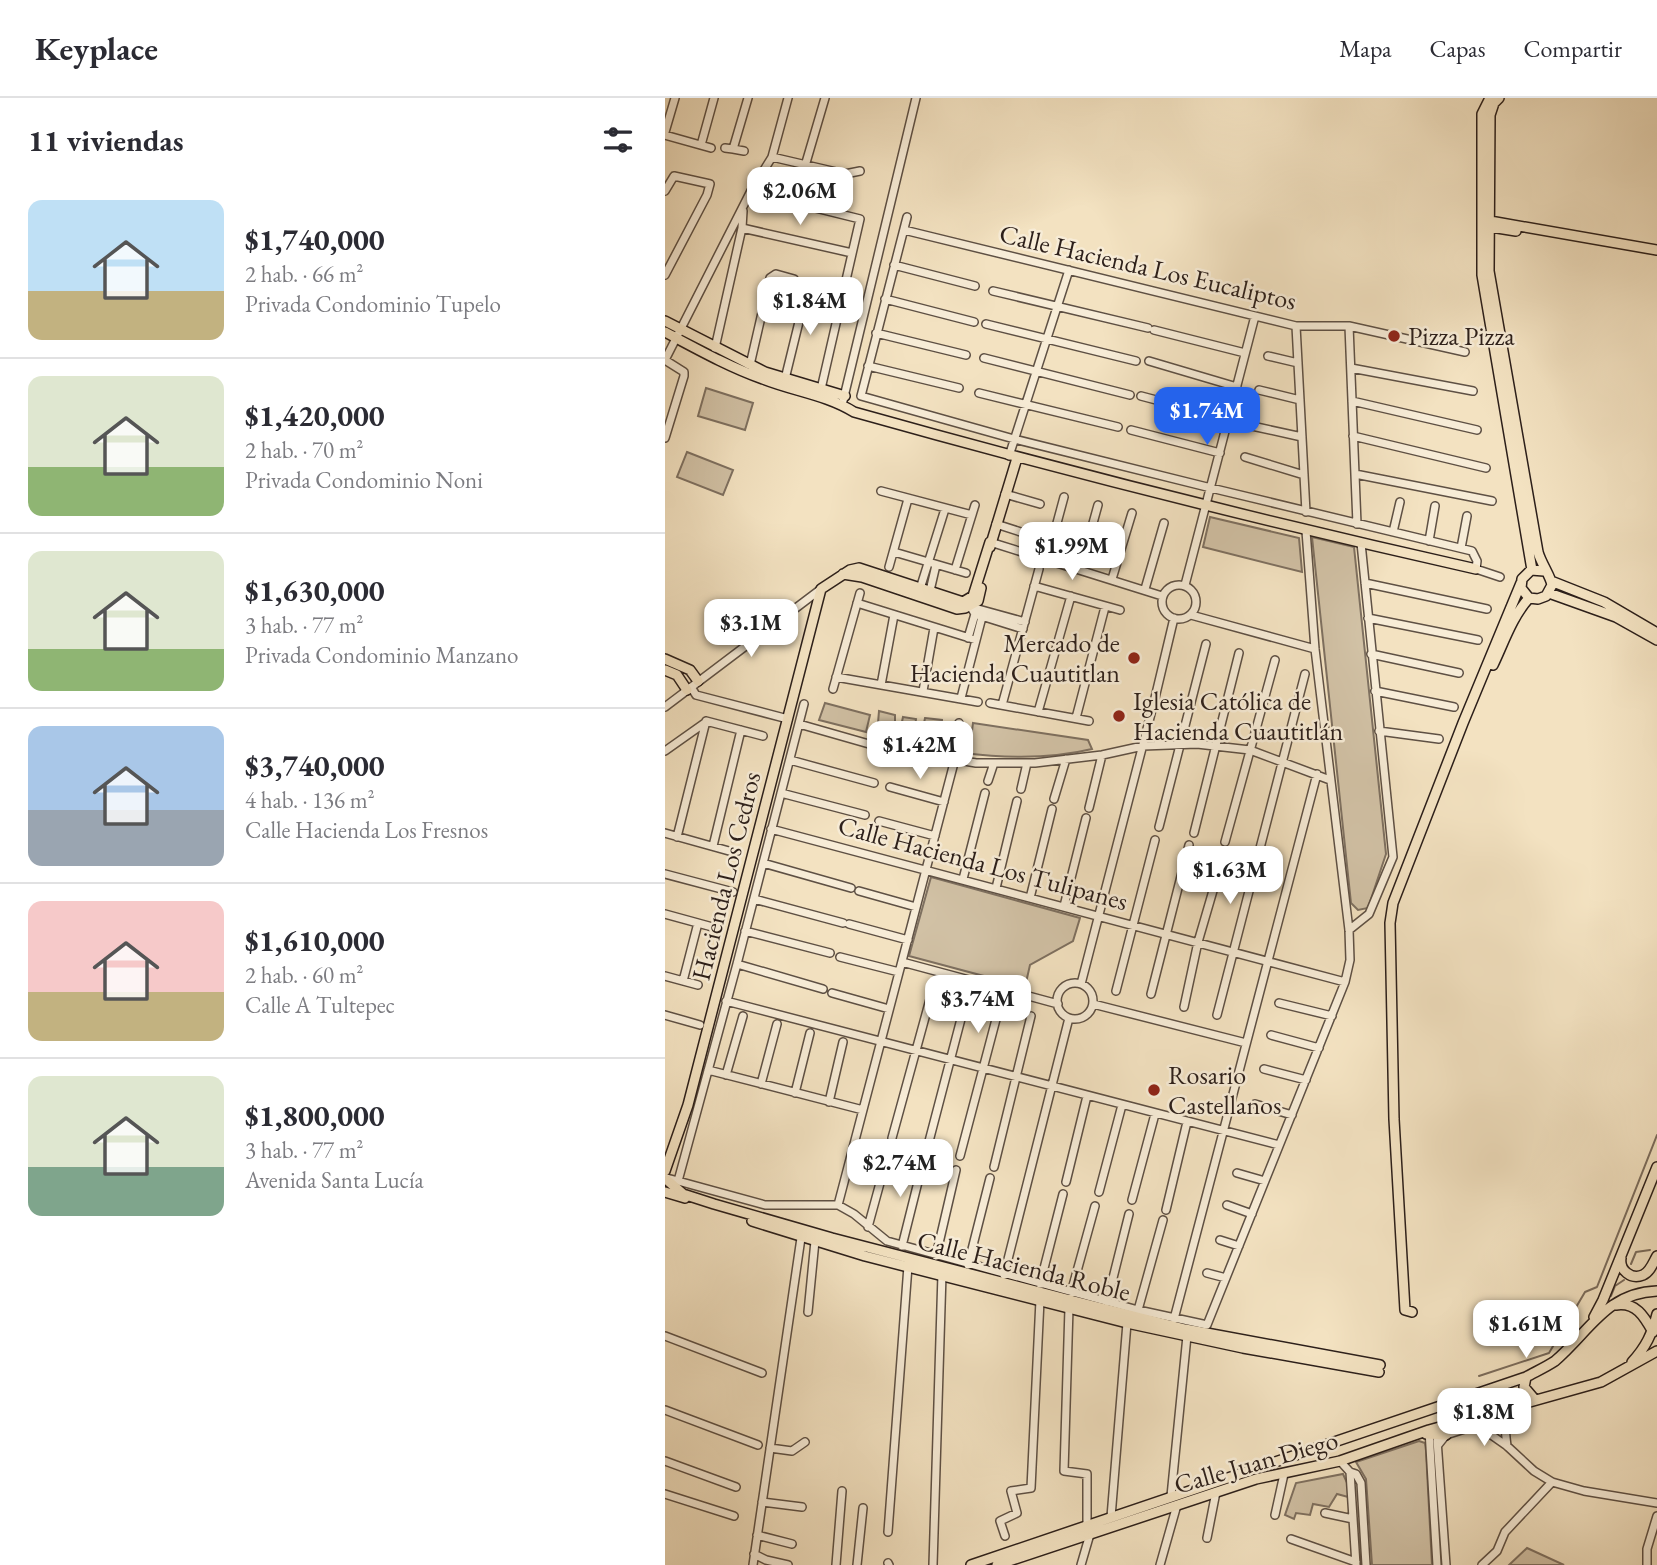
<!DOCTYPE html>
<html lang="es">
<meta charset="utf-8">
<style>
body{margin:0;font-family:"EB Garamond",serif;background:#f2f2f3;color:#2b2b33;height:100vh;display:flex;flex-direction:column;font-size:26px;white-space:nowrap}
*{box-sizing:border-box;margin:0}
p{font-size:23px;color:#7c7c81}
.icon{flex:none;width:38px;height:38px;fill:none;stroke:currentColor;stroke-width:2;stroke-linecap:round;stroke-linejoin:round}
.map{position:relative;flex:1;overflow:hidden}
.details{display:flex;flex-direction:column;background:#fff;width:665px}
.details>*{flex:none}
.price{position:absolute;translate:-50% -60px;padding:0 16px;border-radius:14px;background:#fff;color:#222;font-size:23px;line-height:46px;filter:drop-shadow(0 2px 4px #0008)}
.price::after{content:'';position:absolute;left:50%;top:42px;width:21px;height:16px;margin-left:-10px;background:inherit;clip-path:polygon(0 0,100% 0,50% 100%)}
.price.active{background:#2563eb;color:#fff}
ul{padding:0;list-style:none}
li{display:flex;align-items:center;gap:21px;height:175px;padding:0 28px}
li+li{border-top:2px solid #e1e1e2}
li span{display:grid;place-items:center;flex:none;width:196px;height:140px;border-radius:14px;color:#555}
li>.icon{margin-inline-start:auto}
span .icon{width:84px;height:84px;fill:#fffc;stroke-width:1}
li b{font-size:30px}
h2{display:flex;justify-content:space-between;align-items:center;height:84px;padding:0 28px;font-size:30px}
header{display:flex;align-items:center;gap:42px;box-sizing:border-box;height:98px;padding:0 35px;background:#fff;border-bottom:2px solid #e1e1e2}
header strong{font-size:33px}
nav{display:flex;gap:38px;margin-inline-start:auto;font-size:24px}
main{display:flex;flex:1;min-height:0}
.map>svg:first-child{display:block}
.green{fill:#d1c1a5;stroke:#7e7060;stroke-width:2}
.lines{fill:none;stroke-linecap:round;stroke-linejoin:round}
.stream{stroke:#7b6c5c;stroke-width:2}
.minor-casing{stroke:#5e5044;stroke-width:10}
.major-casing{stroke:#2c1f1a;stroke-width:12}
.minor{stroke:#f7ecd7;stroke-width:7}
.major{stroke:#f3e2c1;stroke-width:9}
.poi-dot{fill:#8f2418;stroke:#f7ecd7;stroke-width:2.5}
.labels{text-anchor:middle;stroke-width:5;stroke-linejoin:round;paint-order:stroke}
.street-label{font-size:26px;fill:#2c1f1a;stroke:#f7ecd7}
.poi-label{font-size:26px;fill:#2c1f1a;stroke:#f7ecd7;text-anchor:start}
</style>
<header>
<strong>Keyplace</strong>
<nav><a>Mapa</a><a>Capas</a><a>Compartir</a></nav>
</header>
<main>
<section class="details">
<h2>11 viviendas<svg class="icon" aria-label="filters" viewBox="0 0 24 24"><path d="M4 7h16M4 17h16"/><circle cx="9" cy="7" r="2"/><circle cx="15" cy="17" r="2"/></svg></h2>
<ul>
<li><span style="background:linear-gradient(#bfe0f5 65%,#c2b280 0)"><svg class="icon" aria-label="home" viewBox="0 0 24 24"><path d="M3 11l9-7 9 7M6 9v11h12V9"/></svg></span><div><b>$1,740,000</b><p>2 hab. · 66 m²</p><p>Privada Condominio Tupelo</p></div></li>
<li><span style="background:linear-gradient(#dfe7d0 65%,#8fb573 0)"><svg class="icon" aria-label="home" viewBox="0 0 24 24"><path d="M3 11l9-7 9 7M6 9v11h12V9"/></svg></span><div><b>$1,420,000</b><p>2 hab. · 70 m²</p><p>Privada Condominio Noni</p></div></li>
<li><span style="background:linear-gradient(#dfe7d0 70%,#8fb573 0)"><svg class="icon" aria-label="home" viewBox="0 0 24 24"><path d="M3 11l9-7 9 7M6 9v11h12V9"/></svg></span><div><b>$1,630,000</b><p>3 hab. · 77 m²</p><p>Privada Condominio Manzano</p></div></li>
<li><span style="background:linear-gradient(#a9c7e8 60%,#9aa5b1 0)"><svg class="icon" aria-label="home" viewBox="0 0 24 24"><path d="M3 11l9-7 9 7M6 9v11h12V9"/></svg></span><div><b>$3,740,000</b><p>4 hab. · 136 m²</p><p>Calle Hacienda Los Fresnos</p></div></li>
<li><span style="background:linear-gradient(#f6c9c9 65%,#c2b280 0)"><svg class="icon" aria-label="home" viewBox="0 0 24 24"><path d="M3 11l9-7 9 7M6 9v11h12V9"/></svg></span><div><b>$1,610,000</b><p>2 hab. · 60 m²</p><p>Calle A Tultepec</p></div></li>
<li><span style="background:linear-gradient(#dfe7d0 65%,#7fa58c 0)"><svg class="icon" aria-label="home" viewBox="0 0 24 24"><path d="M3 11l9-7 9 7M6 9v11h12V9"/></svg></span><div><b>$1,800,000</b><p>3 hab. · 77 m²</p><p>Avenida Santa Lucía</p></div></li>
</ul>
</section>
<div class="map">
<svg width="992" height="1467" viewBox="0 0 992 1467">
<rect width="100%" height="100%" fill="#f3e2c1"/>
<filter id="stains"><feTurbulence type="fractalNoise" baseFrequency=".00286" numOctaves="4"/><feColorMatrix values="0 0 0 0 .2 0 0 0 0 .09 0 0 0 0 .02 0 0 0 .5 -.17"/></filter>
<radialGradient id="worn" r=".72"><stop offset=".6" stop-color="#630" stop-opacity="0"/><stop offset="1" stop-color="#630" stop-opacity=".3"/></radialGradient>
<path class="green" d="M41,290L88,305L80,332L33,318Z
M22,354L68,372L58,397L12,379Z
M545,419L634,440L637,474L538,449Z
M647,439L689,449L721,756L703,810L693,812L686,805Z
M160,605L205,617L201,634L154,622Z
M214,613L230,617V641L212,637Z
M238,619L251,621L248,643L233,642Z
M260,620L277,622L275,647L255,645Z
M308,625L423,642L427,651C386,661 339,660 298,655V650L305,649Z
M266,779L415,820L408,843L365,867L360,889L244,858Z
M754,1343L760,1345L761,1353L767,1467H707L701,1381L691,1364Z
M678,1376L684,1389L683,1399L672,1396L664,1409L648,1406L645,1417L631,1415L629,1421L620,1417L631,1385Z
M862,1450L899,1467H844Z"/>
<g class="lines">
<path class="stream" d="M966,1166L971,1154L985,1152
M946,1198L950,1188L959,1182
M814,1278L884,1255L920,1194L932,1189L992,1037"/>
<defs>
<path id="minor" d="M0,34L10,0
M0,37L46,50
M36,47L49,0
M60,50L68,51L83,0
M68,51L79,53
M107,59L180,76L195,73
M140,68L160,0
M99,72L107,59L123,0
M0,93L9,78L45,86L42,97L0,177
M86,94L195,121L156,291
M242,119L196,298L349,341L546,390L807,453L812,463L811,471L835,479
M77,130L187,155
M239,132L631,228H684L800,254
M229,167L310,188
M328,193L483,230
M220,201L309,224
M321,226L471,263
M631,228L641,414
M684,228L692,426
M489,232L580,255
M211,235L301,257
M50,250L77,130L78,113
M603,258L633,265
M319,260L465,297
M0,262L92,81
M484,263L572,289
M85,267L105,180L111,176L129,181
M203,268L294,290
M686,270L808,293
M120,281L143,187L149,184L179,191
M594,292L635,302
M314,295L453,329
M476,298L563,321
M178,303L251,0
M687,303L812,332
M587,328L637,339
M466,332L555,355
M688,338L821,370
M0,340L19,278V274L0,262
M344,358L404,172
M580,359L639,377
M690,376L827,403
M216,393L307,417
M340,396L375,406
M331,426L362,436
M728,434L735,404
M764,443L770,408
M325,444L497,498
M796,450L802,418
M229,454L301,475
M382,462L399,399
M224,469L243,401
M290,472L310,407
M415,472L433,407
M447,481L467,415
M700,485L822,511
M497 504a17 17 0 1 1 34 0a17 17 0 1 1-34 0Z
M520,487L590,218
M369,488L455,512
M480,491L499,425
M254,494L280,411
M264,497L271,467
M302,503L310,516L358,531
M192,505L311,542
M306,509L360,524
M526,517L650,551
M703,520L813,542
M303,540L310,516
M706,556L794,575
M171,579L313,604
M216,587L229,517
M26,589L31,597L123,621
M168,591L195,495
M258,593L269,530
M710,593L789,609
M296,600L317,519
M325,605L424,623
M337,607L374,471
M0,609L156,491
M373,614L406,498
M411,620L440,509
M41,623L98,638
M134,626L211,648L311,665H370L437,657L478,648L532,646L585,652L665,682
M714,633L774,641
M0,653L41,624
M125,662L209,685
M323,683L329,665
M225,689L279,704
M356,691L362,665
M116,695L200,717
M389,701L401,661
M424,710L437,657
M214,723L270,738
M494,729L541,546
M106,731L680,884
M0,735L64,753
M529,735L574,555
M12,739L41,623
M560,744L610,562
M48,748L76,632
M594,754L640,576
M98,765L186,790
M0,776L68,794
M298,781L320,695
M331,790L352,703
M194,793L251,809
M365,800L387,711
M89,801L178,825
M399,808L421,720
M0,816L51,830
M184,826L243,842
M684,832L704,816L728,759L696,445
M80,833L165,855
M175,859L234,874
M237,864L393,906
M72,866L158,891
M0,878L33,887
M18,883L33,825
M392 903a18 18 0 1 1 36 0a18 18 0 1 1-36 0Z
M416,886L490,600L509,520
M451,893L490,742
M167,895L224,911
M486,896L524,747
M61,903L614,1047
M614,905L667,918
M428,906L581,945
M519,909L533,844L559,755
M0,917L35,927
M552,917L590,770
M606,937L654,950
M599,971L641,982
M43,972L198,1012
M61,977L78,918
M96,986L112,926
M130,995L145,935
M164,1004L178,944
M590,1006L627,1017
M227,1040L267,894
M262,1051L302,898
M295,1058L334,910
M329,1069L366,918
M572,1075L600,1083
M2,1080L100,1107H173L189,1116L222,1143L473,1212L542,1227L680,884L685,862L684,832L650,551L641,433
M13,1083L72,866L139,606
M401,1084L422,998
M434,1094L457,1007
M467,1102L490,1016
M173,1107L290,661L294,625
M562,1107L587,1116
M501,1112L522,1024
M203,1129L224,1052
M555,1142L574,1148
M237,1148L259,1060
M271,1158L291,1072
M303,1167L325,1080
M542,1175L561,1180
M339,1177L404,920
M375,1186L398,1096
M406,1195L430,1108
M442,1204L464,1116
M404,1210L399,1373L422,1376V1427
M473,1212L498,1122
M143,1214L150,1143
M509,1221L652,676
M0,1238L97,1275
M0,1312L93,1347
M764,1332L772,1467
M772,1342L781,1467
M773,1347L781,1337L812,1327L842,1348L869,1373L887,1384L919,1393L992,1405
M842,1348C838,1317 839,1324 860,1306
M105,1350L127,1353L140,1344
M0,1363L71,1389
M675,1363L685,1374L691,1376L696,1385L701,1467
M685,1374L691,1467
M0,1396L69,1418
M506,1398L522,1238
M97,1404L137,1409
M660,1415L688,1421
M610,1417L619,1376
M446,1419L462,1225
M223,1434L243,1168
M92,1437L127,1446
M340,1438L335,1423L352,1415L346,1393L366,1390L375,1202
M542,1440L551,1394
M626,1441L691,1464
M89,1456L101,1462L123,1467
M223,1465L224,1467
M88,1467L136,1140
M171,1467L177,1393
M192,1467L198,1410
M268,1467L277,1176
M416,1467L425,1436
M495,1467L512,1407
M817,1467L832,1453L840,1434L887,1384
M982,1467V1451L992,1418"/>
<path id="major" d="M825,0L817,16V177L867,472
M834,0L829,5L825,17L824,173L873,454C876,465 886,479 887,487L881,498L873,501L864,500L856,490L857,481L866,472L879,473
M825,123L992,152
M826,129L851,133
M0,223L100,274L180,298
M0,234C32,251 64,269 98,281C128,293 162,297 189,314C395,372 602,424 811,471
M325,449L352,360
M178,476L197,479L292,511L300,510L313,503L316,490
M886,483L939,504L992,535
M884,495L951,519L992,542
M0,561L25,572L33,583
M828,567C839,544 847,519 864,500
M0,572L12,577L22,592
M0,1073L23,1007L156,491L185,472L194,470L298,504L308,498L325,444
M2,1082L18,1096L49,1106L167,1140L413,1204L520,1231L715,1267
M0,1094L20,1100
M87,1123L200,1158L462,1225L578,1250L714,1274
M956,1160C954,1172 966,1182 978,1177C985,1174 988,1165 992,1158
M951,1207C971,1204 979,1218 988,1234
M747,1214L740,1212L729,1021L725,825L728,805L798,625L856,485
M929,1219L938,1202L992,1069
M967,1264C981,1249 987,1236 992,1216
M861,1279L859,1289L870,1302
M761,1336L781,1337
M306,1467L861,1279C870,1274 881,1269 890,1263C925,1233 941,1195 992,1193
M332,1467L591,1381L675,1363L764,1332L936,1284L992,1253"/>
</defs>
<use href="#minor" class="minor-casing"/>
<use href="#major" class="major-casing"/>
<use href="#minor" class="minor"/>
<use href="#major" class="major"/>
</g>
<g class="poi-dot">
<circle cx="729" cy="238" r="7"/>
<circle cx="469" cy="560" r="7"/>
<circle cx="454" cy="618" r="7"/>
<circle cx="489" cy="992" r="7"/>
</g>
<g class="labels">
<g class="street-label">
<text transform="translate(483 169) rotate(13)" y="9">Calle Hacienda Los Eucaliptos</text>
<text transform="translate(318 765) rotate(15)" y="9">Calle Hacienda Los Tulipanes</text>
<text transform="translate(61 778) rotate(-76)" y="9">Hacienda Los Cedros</text>
<text transform="translate(359 1168) rotate(14)" y="9">Calle Hacienda Roble</text>
<text transform="translate(591 1364) rotate(-16)" y="9">Calle Juan Diego</text>
</g>
<g class="poi-label">
<text x="743" y="247">Pizza Pizza</text>
<text x="455" y="554" text-anchor="end">Mercado de<tspan x="455" dy="30">Hacienda Cuautitlan</tspan></text>
<text x="468" y="612">Iglesia Católica de<tspan x="468" dy="30">Hacienda Cuautitlán</tspan></text>
<text x="503" y="986">Rosario<tspan x="503" dy="30">Castellanos</tspan></text>
</g>
</g>
<rect width="100%" height="100%" filter="url(#stains)"/>
<rect width="100%" height="100%" fill="url(#worn)"/>
</svg>
<b class="price" style="left:135px;top:129px">$2.06M</b>
<b class="price" style="left:145px;top:239px">$1.84M</b>
<b class="price active" style="left:542px;top:349px">$1.74M</b>
<b class="price" style="left:407px;top:484px">$1.99M</b>
<b class="price" style="left:86px;top:561px">$3.1M</b>
<b class="price" style="left:255px;top:683px">$1.42M</b>
<b class="price" style="left:565px;top:808px">$1.63M</b>
<b class="price" style="left:313px;top:937px">$3.74M</b>
<b class="price" style="left:235px;top:1101px">$2.74M</b>
<b class="price" style="left:861px;top:1262px">$1.61M</b>
<b class="price" style="left:819px;top:1350px">$1.8M</b>
</div>
</main>
